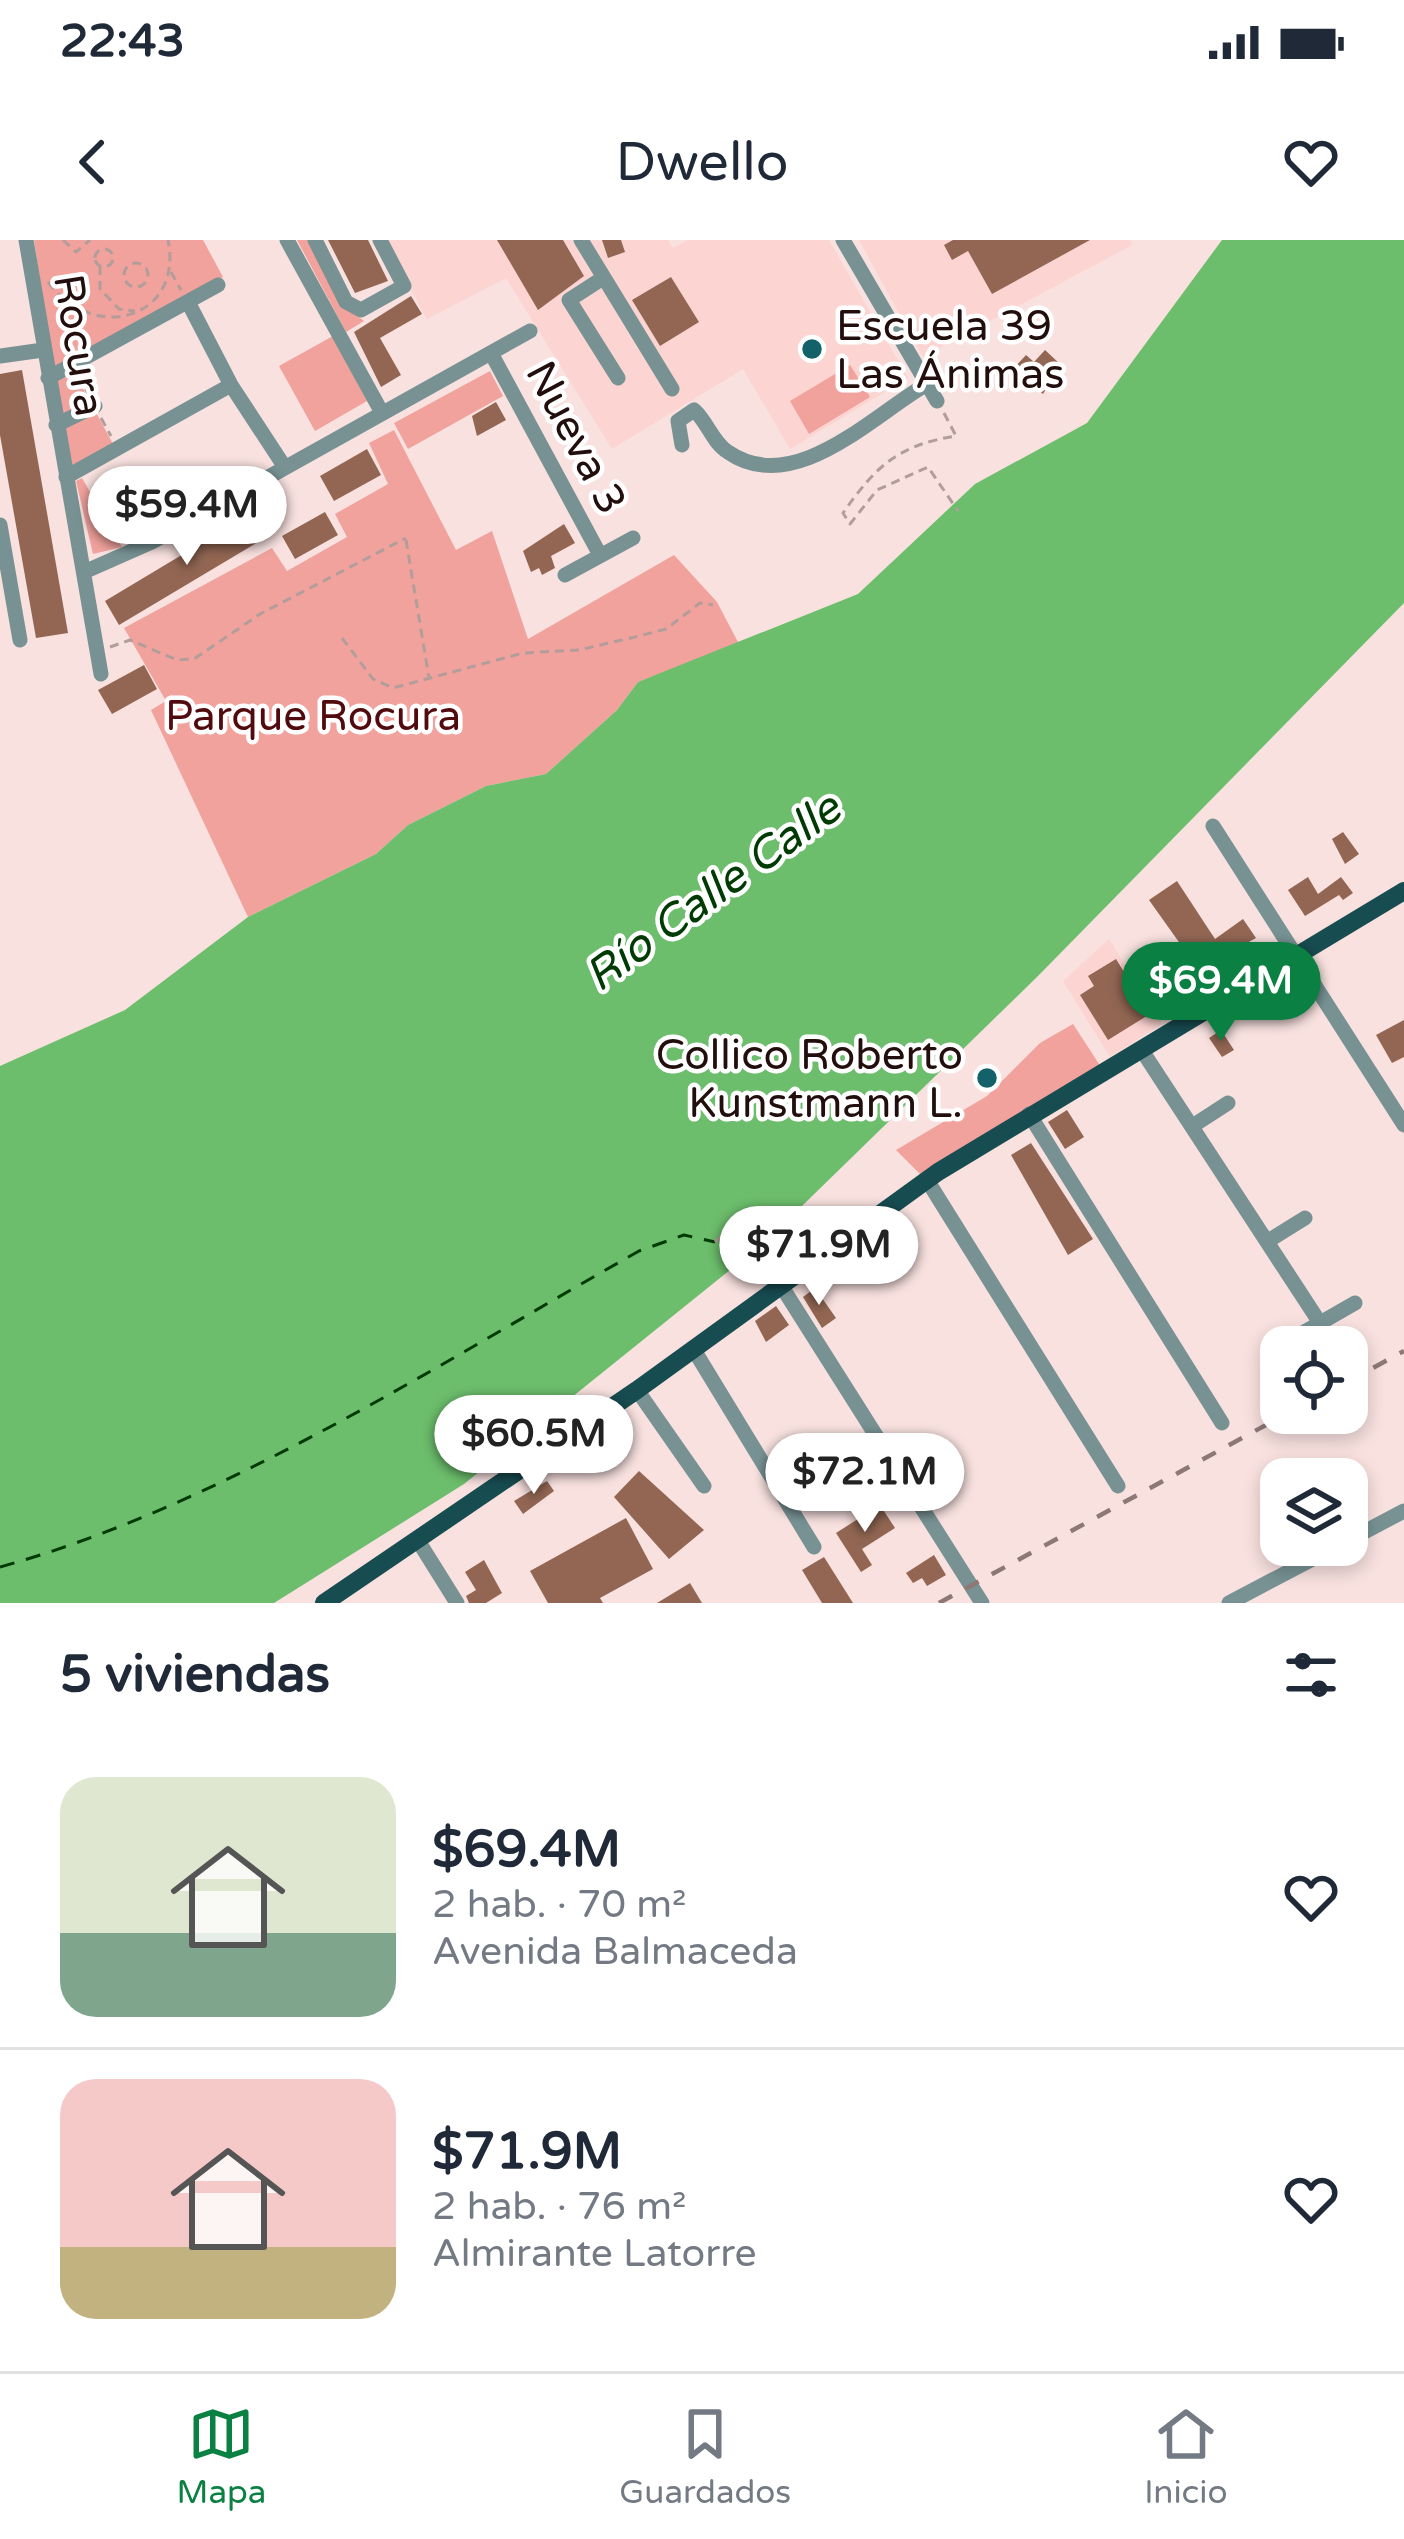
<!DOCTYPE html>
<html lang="es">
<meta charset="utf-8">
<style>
body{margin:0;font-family:"Varela Round",sans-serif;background:#f6f6f7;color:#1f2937;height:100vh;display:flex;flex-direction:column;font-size:45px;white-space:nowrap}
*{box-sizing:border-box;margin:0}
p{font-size:39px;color:#747a83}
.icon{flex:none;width:66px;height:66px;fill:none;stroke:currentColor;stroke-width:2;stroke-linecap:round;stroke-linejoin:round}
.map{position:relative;height:1363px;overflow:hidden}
.drawer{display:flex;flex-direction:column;background:#fff;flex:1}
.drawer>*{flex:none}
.buttons{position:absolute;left:1260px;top:1086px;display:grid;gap:24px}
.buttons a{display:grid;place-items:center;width:108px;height:108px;border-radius:24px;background:#fff;box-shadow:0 6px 18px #0003;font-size:60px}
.price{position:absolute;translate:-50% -102px;padding:0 27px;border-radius:42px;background:#fff;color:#222;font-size:39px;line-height:78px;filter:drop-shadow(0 3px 6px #0008)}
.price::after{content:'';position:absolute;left:50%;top:72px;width:36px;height:27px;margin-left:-18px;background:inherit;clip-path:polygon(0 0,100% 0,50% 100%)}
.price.active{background:#0b8043;color:#fff}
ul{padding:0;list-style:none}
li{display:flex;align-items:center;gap:36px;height:300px;padding:0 60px}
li+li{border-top:3px solid #e0e1e3}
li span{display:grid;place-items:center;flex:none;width:336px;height:240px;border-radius:36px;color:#555}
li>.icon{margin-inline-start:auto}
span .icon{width:144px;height:144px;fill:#fffc;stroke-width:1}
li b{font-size:51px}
h2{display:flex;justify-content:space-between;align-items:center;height:144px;padding:0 60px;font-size:51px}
.status{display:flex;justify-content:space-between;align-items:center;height:84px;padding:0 60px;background:#fff;direction:ltr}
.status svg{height:33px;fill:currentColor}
header{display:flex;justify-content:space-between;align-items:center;height:156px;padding:0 60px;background:#fff;font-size:54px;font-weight:600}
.tabs{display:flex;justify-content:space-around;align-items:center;height:168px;border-top:3px solid #e0e1e3;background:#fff;font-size:33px;color:#747a83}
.tabs a{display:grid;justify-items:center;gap:6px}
.tabs .active{color:#0b8043}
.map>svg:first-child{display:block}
.built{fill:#fcd4d1}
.green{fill:#f1a29d}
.water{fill:#6cbd6c}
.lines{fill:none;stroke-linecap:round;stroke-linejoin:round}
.ferry{stroke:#003b04;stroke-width:3;stroke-dasharray:15 12;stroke-linecap:butt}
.building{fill:#926653}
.path{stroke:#b39d9b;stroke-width:3;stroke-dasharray:9 6;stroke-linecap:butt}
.minor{stroke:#789294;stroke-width:15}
.major{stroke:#174c51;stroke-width:18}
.rail{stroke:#8d7876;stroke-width:4.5;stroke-dasharray:15 15;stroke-linecap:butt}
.poi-dot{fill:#136269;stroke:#fff;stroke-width:4.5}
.labels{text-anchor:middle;stroke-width:9;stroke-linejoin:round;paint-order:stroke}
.poi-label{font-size:42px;fill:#210e0d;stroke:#fff;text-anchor:start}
.street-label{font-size:42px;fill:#210e0d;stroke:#fff}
.park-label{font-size:42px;fill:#510a0e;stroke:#fff}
.water-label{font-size:45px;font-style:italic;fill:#003b04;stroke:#fff}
</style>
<div class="status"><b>22:43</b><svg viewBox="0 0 49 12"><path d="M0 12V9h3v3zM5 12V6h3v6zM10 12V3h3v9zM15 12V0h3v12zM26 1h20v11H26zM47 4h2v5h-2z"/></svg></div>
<header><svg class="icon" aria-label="back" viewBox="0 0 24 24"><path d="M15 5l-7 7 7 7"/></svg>Dwello<svg class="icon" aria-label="heart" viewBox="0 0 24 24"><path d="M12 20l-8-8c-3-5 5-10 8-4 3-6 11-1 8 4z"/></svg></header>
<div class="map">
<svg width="1404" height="1363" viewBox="0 0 1404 1363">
<rect width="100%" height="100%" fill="#f8e1df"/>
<path class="built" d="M384,0H668L673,8L688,0H829L908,138L790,209L743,129L612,209L506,38L427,79Z
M859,0H1130L1132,5L923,117Z
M1109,699L1162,784L1110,817L1063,741Z"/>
<path class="green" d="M34,0H203L223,37L53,131Z
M297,0H308L341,63L364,81L346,92Z
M333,96L367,161L315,191L279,126Z
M850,125L870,157L809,194L790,161Z
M73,130L113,204L70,228L54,141Z
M490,131L503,156L408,209L394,183Z
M394,190L456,310L492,291L528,399L674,315L717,362L739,404L638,442L617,470L546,534L486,546L408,585L376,614L248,677L151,470L166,461L124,388L272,308L287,331L347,297L335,274L388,244L369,203Z
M82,238L122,307L93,314L76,241Z
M1073,784L1101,827L922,936L896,910L987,856L1040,803Z"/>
<path class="water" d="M1222,0H1404V363L1038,736L766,1001L464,1244L274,1363H0V826L125,770L248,677L376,614L408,585L486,546L546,534L617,470L638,442L858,354L975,244L1087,183Z"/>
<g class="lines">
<path class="ferry" d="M0,1327C221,1266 440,1123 639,1011L684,995L715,1002"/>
</g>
<path class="building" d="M328,0H368L388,41L355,53Z
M497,0H563L584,36L538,70Z
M602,0H621L625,12L608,18Z
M953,0H1090L992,54L968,11L952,20L944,5Z
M671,37L699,82L660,106L632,60Z
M411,56L422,74L380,98L401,135L381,147L354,92Z
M1045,110L1060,124L1043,154L1014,128L1026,115L1034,122Z
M22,130L68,393L36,398L0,195V134Z
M496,162L506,180L477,196L472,176Z
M367,209L381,235L334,261L320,236Z
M255,271L268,296L119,385L105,361Z
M325,272L338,295L295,319L282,296Z
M564,284L575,303L551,316L555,328L542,335L539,328L531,332L523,311Z
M144,425L157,449L112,474L98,450Z
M1343,592L1359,614L1345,624L1332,599Z
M1308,637L1318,654L1341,637L1353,653L1343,660L1339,655L1305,676L1288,650Z
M1177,641L1215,699L1243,679L1256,698L1209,724L1222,744L1213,750L1149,660Z
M1116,719L1150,774L1108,800L1080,755L1094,746L1088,736Z
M1404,780V817L1392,823L1376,795Z
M1221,790L1234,810L1222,817L1209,798Z
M1067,870L1084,897L1065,909L1048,882Z
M1031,903L1093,999L1068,1015L1011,915Z
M815,1048L836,1078L822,1088L803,1057Z
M776,1066L789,1085L766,1102L755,1081Z
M639,1231L704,1290L669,1319L614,1257Z
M547,1241L554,1251L523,1274L514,1261Z
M880,1265L895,1288L862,1309L872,1325L861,1332L836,1293Z
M626,1278L653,1329L600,1358L603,1363H548L530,1331Z
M934,1315L946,1335L927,1346L922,1338L913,1343L906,1333Z
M824,1317L853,1363H822L802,1330Z
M484,1320L502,1353L486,1363H469L466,1356L476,1350L465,1332Z
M690,1343L702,1363H657Z"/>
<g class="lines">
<path class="path" d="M63,0L76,12L90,0
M95 18a9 9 0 1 1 18 0a9 9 0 1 1-18 0Z
M124 35a12 12 0 1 1 24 0a12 12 0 1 1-24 0Z
M100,26V49L119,69L135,71
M171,32L181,50
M48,42C95,105 184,78 168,0
M78,136L88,153
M944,173L956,196C898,205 876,226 843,273L850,284L877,250L928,227L958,271
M101,178L111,196
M406,300L429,438
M342,398L373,439L393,448L523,413L579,410L639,396L666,389L700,363L713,365
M110,407L130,400L177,420L194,419L260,374L406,298
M715,1002L729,990L748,1020L783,1022"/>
<path class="minor" d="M26,0L101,434
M287,0L381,171
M315,0L346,62L361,70L404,46L380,0
M581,0L672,149
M843,0L937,161
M603,38L569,60L618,138
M188,62L231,145L284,226
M491,113L600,315
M0,116L43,110
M48,138L218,45
M56,185L95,166
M682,205L678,181L694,170C707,181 712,202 728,212C794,258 873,175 927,144
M66,237L231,145
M0,285L20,400
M84,332L152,302L530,91
M565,335L633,298
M1213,586L1404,885
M1141,809L1320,1083
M1029,874L1222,1183
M1194,885L1228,863
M927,940L1118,1246
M1268,1001L1305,978
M782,1047L982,1363
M1280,1106L1355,1063
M694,1110L814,1307
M637,1150L704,1246
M417,1299L457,1363
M1347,1301L1404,1271
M1229,1363L1339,1305"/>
<path class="major" d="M324,1363L637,1150L938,932L1404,651"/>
<path class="rail" d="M1347,1142L1404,1111
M939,1363L1288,1173"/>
</g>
<g class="poi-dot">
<circle cx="812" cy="109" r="12"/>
<circle cx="987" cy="838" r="12"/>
</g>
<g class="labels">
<g class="poi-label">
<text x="836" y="100">Escuela 39<tspan x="836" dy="48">Las Ánimas</tspan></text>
<text x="963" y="829" text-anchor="end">Collico Roberto<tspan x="963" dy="48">Kunstmann L.</tspan></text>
</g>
<g class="street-label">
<text transform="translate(80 105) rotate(81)" y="15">Rocura</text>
<text transform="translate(577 197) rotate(62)" y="15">Nueva 3</text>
</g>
<g class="park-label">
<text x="313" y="490">Parque Rocura</text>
</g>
<g class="water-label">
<text transform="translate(712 651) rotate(-36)" y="16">Río Calle Calle</text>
</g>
</g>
</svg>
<div class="buttons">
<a><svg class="icon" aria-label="locate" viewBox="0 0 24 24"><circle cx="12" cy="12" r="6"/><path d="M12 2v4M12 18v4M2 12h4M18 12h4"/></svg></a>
<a><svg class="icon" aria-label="layers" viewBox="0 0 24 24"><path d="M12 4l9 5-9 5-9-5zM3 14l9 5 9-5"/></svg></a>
</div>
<b class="price" style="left:187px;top:328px">$59.4M</b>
<b class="price active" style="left:1221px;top:804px">$69.4M</b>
<b class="price" style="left:819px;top:1068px">$71.9M</b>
<b class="price" style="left:534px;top:1257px">$60.5M</b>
<b class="price" style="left:865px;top:1295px">$72.1M</b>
</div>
<section class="drawer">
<h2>5 viviendas<svg class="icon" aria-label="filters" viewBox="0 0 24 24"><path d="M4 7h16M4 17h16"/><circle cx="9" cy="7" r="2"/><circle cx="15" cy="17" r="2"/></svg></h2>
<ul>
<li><span style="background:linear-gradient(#dfe7d0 65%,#7fa58c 0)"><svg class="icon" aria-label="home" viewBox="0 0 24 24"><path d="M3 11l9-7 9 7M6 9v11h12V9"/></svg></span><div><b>$69.4M</b><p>2 hab. · 70 m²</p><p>Avenida Balmaceda</p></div><svg class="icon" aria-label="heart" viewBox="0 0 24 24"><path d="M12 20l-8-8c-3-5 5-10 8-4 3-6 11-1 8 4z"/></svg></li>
<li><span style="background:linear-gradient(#f6c9c9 70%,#c2b280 0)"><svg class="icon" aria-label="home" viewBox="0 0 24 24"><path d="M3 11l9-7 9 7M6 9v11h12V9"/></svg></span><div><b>$71.9M</b><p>2 hab. · 76 m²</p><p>Almirante Latorre</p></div><svg class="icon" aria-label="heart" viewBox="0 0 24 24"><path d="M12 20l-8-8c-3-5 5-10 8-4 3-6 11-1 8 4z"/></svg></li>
</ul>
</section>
<nav class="tabs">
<a class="active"><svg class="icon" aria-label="map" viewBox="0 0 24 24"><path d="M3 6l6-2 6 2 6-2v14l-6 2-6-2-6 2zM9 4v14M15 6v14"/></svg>Mapa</a>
<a><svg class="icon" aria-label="saved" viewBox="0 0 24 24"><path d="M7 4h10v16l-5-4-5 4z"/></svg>Guardados</a>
<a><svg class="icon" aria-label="home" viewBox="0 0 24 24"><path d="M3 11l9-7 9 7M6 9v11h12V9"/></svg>Inicio</a>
</nav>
